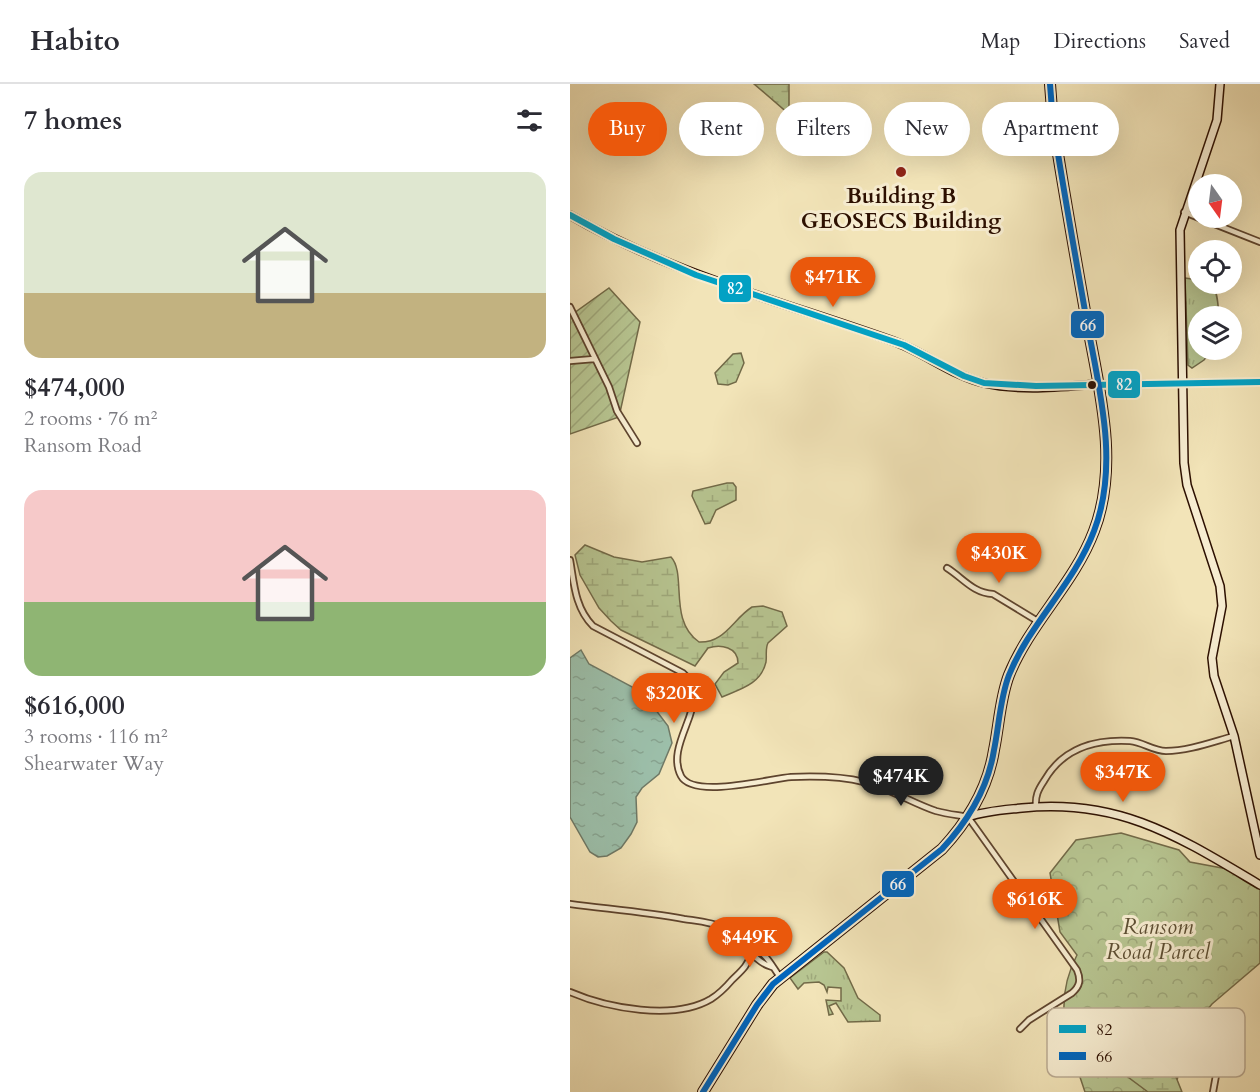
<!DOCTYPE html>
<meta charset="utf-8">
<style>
body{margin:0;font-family:Cardo,serif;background:#f7f7f7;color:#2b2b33;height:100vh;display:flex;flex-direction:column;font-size:22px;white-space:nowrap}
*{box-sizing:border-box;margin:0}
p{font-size:20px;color:#7c7c81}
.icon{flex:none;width:33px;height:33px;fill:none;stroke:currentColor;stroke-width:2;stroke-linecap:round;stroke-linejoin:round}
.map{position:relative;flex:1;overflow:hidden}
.sheet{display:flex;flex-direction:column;background:#fff;width:570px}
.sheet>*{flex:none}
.hud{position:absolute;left:18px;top:18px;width:570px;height:54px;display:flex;gap:12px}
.needle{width:39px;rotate:166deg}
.tools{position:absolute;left:618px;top:90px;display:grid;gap:12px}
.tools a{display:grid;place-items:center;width:54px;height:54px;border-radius:50%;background:#fff;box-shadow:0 6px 24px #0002;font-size:30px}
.price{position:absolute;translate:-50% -51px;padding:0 14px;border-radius:21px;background:#ea580c;color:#fff;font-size:20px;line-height:39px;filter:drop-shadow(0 2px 3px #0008)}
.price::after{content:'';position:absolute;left:50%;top:36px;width:18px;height:14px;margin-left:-9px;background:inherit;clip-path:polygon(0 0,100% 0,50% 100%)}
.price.active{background:#222;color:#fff}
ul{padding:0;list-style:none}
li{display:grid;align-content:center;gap:12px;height:318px;padding:0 24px}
li span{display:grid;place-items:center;height:186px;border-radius:18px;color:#555}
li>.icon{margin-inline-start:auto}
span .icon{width:108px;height:108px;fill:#fffc;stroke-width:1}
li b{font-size:26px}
h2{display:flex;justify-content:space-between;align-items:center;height:72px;padding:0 24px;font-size:26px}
.chip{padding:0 21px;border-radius:27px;background:#fff;box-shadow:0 6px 24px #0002;font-size:21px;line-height:54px}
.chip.active{background:#ea580c;color:#fff}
header{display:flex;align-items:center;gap:36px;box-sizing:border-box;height:84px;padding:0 30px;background:#fff;border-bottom:2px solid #e1e1e2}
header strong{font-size:28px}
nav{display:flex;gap:33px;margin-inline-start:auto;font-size:21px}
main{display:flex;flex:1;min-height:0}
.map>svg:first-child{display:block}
.grass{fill:url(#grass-tufts);stroke:#726a48;stroke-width:1.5}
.forest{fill:url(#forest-crowns);stroke:#726a48;stroke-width:1.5}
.wetland{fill:url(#wetland-marsh);stroke:#726a48;stroke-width:1.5}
.garden{fill:url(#garden-furrows);stroke:#726a48;stroke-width:1.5}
.water{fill:url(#water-ripples);stroke:#6f7966;stroke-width:1.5}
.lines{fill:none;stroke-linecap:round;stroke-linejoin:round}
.street-casing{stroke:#5e442e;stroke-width:8}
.secondary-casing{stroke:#2c0f00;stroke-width:10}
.highway-casing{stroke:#2c0f00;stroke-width:12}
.street{stroke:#f7edd1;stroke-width:4.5}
.secondary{stroke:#f7edd1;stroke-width:7}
.highway{stroke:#f2e4b8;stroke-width:9}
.bus-1-casing{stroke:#f7edd1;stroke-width:10}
.bus-2-casing{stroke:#f7edd1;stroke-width:10}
.bus-1{stroke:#02a1c4;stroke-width:6}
.bus-2{stroke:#0065bd;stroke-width:6}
.poi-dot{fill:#8f2418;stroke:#f7edd1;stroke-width:2}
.bus-dot{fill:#2c0f00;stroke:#f7edd1;stroke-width:2}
.labels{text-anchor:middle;stroke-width:6;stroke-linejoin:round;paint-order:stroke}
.poi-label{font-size:22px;font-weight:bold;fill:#2c0f00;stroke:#f7edd1}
.park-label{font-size:22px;font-style:italic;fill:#5d4f33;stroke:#f7edd1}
.key{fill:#f7edd1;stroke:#baaa92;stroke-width:1.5}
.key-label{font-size:16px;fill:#2c0f00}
.line-badge{stroke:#f7edd1;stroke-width:2}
.badge-label{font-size:16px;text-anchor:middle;font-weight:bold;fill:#fff}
</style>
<header>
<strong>Habito</strong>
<nav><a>Map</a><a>Directions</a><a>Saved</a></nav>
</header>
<main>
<section class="sheet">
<h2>7 homes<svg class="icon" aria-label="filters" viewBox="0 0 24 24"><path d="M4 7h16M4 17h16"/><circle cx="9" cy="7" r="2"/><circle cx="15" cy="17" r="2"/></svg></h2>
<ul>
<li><span style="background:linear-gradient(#dfe7d0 65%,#c2b280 0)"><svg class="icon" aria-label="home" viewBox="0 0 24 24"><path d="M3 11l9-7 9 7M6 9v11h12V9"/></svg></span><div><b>$474,000</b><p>2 rooms · 76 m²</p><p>Ransom Road</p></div></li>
<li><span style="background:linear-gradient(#f6c9c9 60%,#8fb573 0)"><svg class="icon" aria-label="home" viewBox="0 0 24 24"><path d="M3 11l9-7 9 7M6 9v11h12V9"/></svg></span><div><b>$616,000</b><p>3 rooms · 116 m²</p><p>Shearwater Way</p></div></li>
</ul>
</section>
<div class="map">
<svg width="690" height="1008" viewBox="0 0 690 1008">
<defs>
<pattern id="grass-tufts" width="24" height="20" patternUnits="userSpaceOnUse" patternTransform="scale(1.5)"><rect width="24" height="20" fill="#b7c591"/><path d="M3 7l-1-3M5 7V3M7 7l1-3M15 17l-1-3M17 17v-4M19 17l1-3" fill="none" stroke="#9ea87b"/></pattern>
<pattern id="forest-crowns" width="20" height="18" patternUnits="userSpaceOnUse" patternTransform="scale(1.5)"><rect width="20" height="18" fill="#b7c591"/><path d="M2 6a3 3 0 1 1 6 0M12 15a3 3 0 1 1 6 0" fill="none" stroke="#9ea87b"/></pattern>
<pattern id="wetland-marsh" width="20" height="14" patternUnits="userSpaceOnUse" patternTransform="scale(1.5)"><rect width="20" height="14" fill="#b7c591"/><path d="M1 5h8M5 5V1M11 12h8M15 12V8" fill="none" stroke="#9ea87b"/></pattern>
<pattern id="garden-furrows" width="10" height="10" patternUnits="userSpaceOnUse" patternTransform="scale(1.5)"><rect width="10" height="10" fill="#b7c591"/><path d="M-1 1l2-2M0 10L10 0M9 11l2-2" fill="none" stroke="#9ea87b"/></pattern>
<pattern id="water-ripples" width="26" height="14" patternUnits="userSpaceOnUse" patternTransform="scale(1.5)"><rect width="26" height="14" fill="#9cbfaa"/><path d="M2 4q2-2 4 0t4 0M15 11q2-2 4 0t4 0" fill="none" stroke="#87a390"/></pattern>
</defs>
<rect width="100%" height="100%" fill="#f2e4b8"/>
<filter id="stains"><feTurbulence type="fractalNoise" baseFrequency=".00333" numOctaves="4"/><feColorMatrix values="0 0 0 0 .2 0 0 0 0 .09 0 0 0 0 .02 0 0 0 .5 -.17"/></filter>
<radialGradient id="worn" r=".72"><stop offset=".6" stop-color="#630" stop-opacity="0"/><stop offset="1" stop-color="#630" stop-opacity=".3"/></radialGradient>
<path class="grass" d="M615,194L628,196V200H642C648,208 648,222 649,232H628V266H642L634,276L622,284L618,281Z
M254,868H257L274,884L288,914L310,931V937L278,938L266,919L259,922L263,930L259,931L256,916L271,917V904L258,903L257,908L254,901L249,898L234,899L228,905L220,894Z"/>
<path class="forest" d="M551,749L609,766L620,778L668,787L690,802V879L642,920L615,953L605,1008H515C499,959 481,921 507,871L490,848L480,789L506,756Z"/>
<path class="wetland" d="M184,0H219V30Z
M171,269L174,279L166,298L158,301L148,300L145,289L163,270Z
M157,399H163L166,403V416L146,426L140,439L135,440L122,412L123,407Z
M15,461L44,473L72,478L101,473C117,490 98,537 129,558C155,559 163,535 182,523L193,522L212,528L217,542L198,559C195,565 197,571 196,578C191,600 171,605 152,613L145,600L154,588L168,579C168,563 151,560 138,564L125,582L51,546L41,537L29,524L10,491L5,471Z
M529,940L555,955L573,976L592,981L610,971L613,975L606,993L612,1008H578L543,982L517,976L509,967L507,951L512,945Z"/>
<path class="garden" d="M39,204L70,238L49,333L0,350V232Z"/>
<path class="water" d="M11,566L19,580L68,606L79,617L98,642L102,659L89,690L72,704L66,713L67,738L61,750L51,764L37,772L28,773L20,768L0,733V574Z"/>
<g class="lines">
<defs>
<path id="street" d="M614,128L690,158
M0,223L39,303L47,327L67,359
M0,277L24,275
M528,300L690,298
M0,476C4,499 5,524 23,542L113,589C146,616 93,658 111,692C123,715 198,695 221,693C245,692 270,692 294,698C319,704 342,719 366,727C377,730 387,731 398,733L507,886C511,896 510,902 502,909L459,936L450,945
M377,484C393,494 403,509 423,510L469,538
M466,723C465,712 468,706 474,697C492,665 524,655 560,657C573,658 583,667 596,667C618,667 642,658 664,652
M0,820C38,825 76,828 114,835C127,837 142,838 154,844C175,853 180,877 202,883
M177,862C195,865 201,881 210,893
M0,908C37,924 104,937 141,915C149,910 156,903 162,896C170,888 178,882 181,870
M643,1008L649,975L658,956"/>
<path id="secondary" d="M650,0L647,36L610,146L614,379L617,401L650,502L652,522L642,574L644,592L664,652L690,771
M0,131C101,190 214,218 323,257C354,268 381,291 414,299C449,307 491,303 527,300
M398,733C415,727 433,726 452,724C550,714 609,753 690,801"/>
<path id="highway" d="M133,1008L187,921L203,900L372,765C398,737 418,704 424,666C429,642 430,614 439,591C460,539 504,500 524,447C551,377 527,298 515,227C504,165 493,102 483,39L480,0"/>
</defs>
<use href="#street" class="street-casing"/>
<use href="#secondary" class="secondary-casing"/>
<use href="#highway" class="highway-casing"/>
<use href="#street" class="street"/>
<use href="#secondary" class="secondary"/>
<use href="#highway" class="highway"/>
<defs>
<path id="bus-1" d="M0,131L44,155L126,191L334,261L394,292L414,299L466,302L690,298"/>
<path id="bus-2" d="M133,1008L187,921L203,900L372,765C398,737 418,704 424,666C429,642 430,614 439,591C460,539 504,500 524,447C551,377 527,298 515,227C504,165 493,102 483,39L480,0"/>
</defs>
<use href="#bus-1" class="bus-1-casing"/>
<use href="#bus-2" class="bus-2-casing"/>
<use href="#bus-1" class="bus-1"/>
<use href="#bus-2" class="bus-2"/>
</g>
<circle class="poi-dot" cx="331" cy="88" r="6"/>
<circle class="bus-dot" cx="522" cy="301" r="5"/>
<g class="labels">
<g class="poi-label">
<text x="331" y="119">Building B<tspan x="331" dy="25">GEOSECS Building</tspan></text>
</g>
<g class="park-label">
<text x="588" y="850">Ransom<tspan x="588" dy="25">Road Parcel</tspan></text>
</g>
</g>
<rect x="477" y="924" width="198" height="69" rx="9" class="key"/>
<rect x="489" y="941" width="27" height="8" fill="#02a1c4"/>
<rect x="489" y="968" width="27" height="8" fill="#0065bd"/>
<g class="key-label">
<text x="526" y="951">82</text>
<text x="526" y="978">66</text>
</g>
<g class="line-badge">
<rect x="148" y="190" width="34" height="29" rx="6" fill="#02a1c4"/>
<rect x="500" y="226" width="35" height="29" rx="6" fill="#0065bd"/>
<rect x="537" y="286" width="34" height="29" rx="6" fill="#02a1c4"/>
<rect x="311" y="786" width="34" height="28" rx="6" fill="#0065bd"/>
</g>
<g class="badge-label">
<text x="165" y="210">82</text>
<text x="518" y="247">66</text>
<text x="554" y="306">82</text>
<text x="328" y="806">66</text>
</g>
<rect width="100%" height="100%" filter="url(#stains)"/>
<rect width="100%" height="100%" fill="url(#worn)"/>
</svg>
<div class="tools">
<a><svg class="needle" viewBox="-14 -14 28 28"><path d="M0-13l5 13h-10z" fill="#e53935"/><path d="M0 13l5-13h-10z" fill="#7c7c81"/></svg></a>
<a><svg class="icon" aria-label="locate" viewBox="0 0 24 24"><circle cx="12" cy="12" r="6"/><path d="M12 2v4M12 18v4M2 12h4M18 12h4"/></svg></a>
<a><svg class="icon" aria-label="layers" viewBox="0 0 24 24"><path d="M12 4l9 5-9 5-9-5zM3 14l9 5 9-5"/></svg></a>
</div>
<b class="price" style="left:263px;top:224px">$471K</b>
<b class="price" style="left:429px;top:500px">$430K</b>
<b class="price" style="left:104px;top:640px">$320K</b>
<b class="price" style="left:553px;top:719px">$347K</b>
<b class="price active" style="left:331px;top:723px">$474K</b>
<b class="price" style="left:465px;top:846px">$616K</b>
<b class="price" style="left:180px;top:884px">$449K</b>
<div class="hud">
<a class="chip active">Buy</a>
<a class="chip">Rent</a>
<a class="chip">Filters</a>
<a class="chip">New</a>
<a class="chip">Apartment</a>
</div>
</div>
</main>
